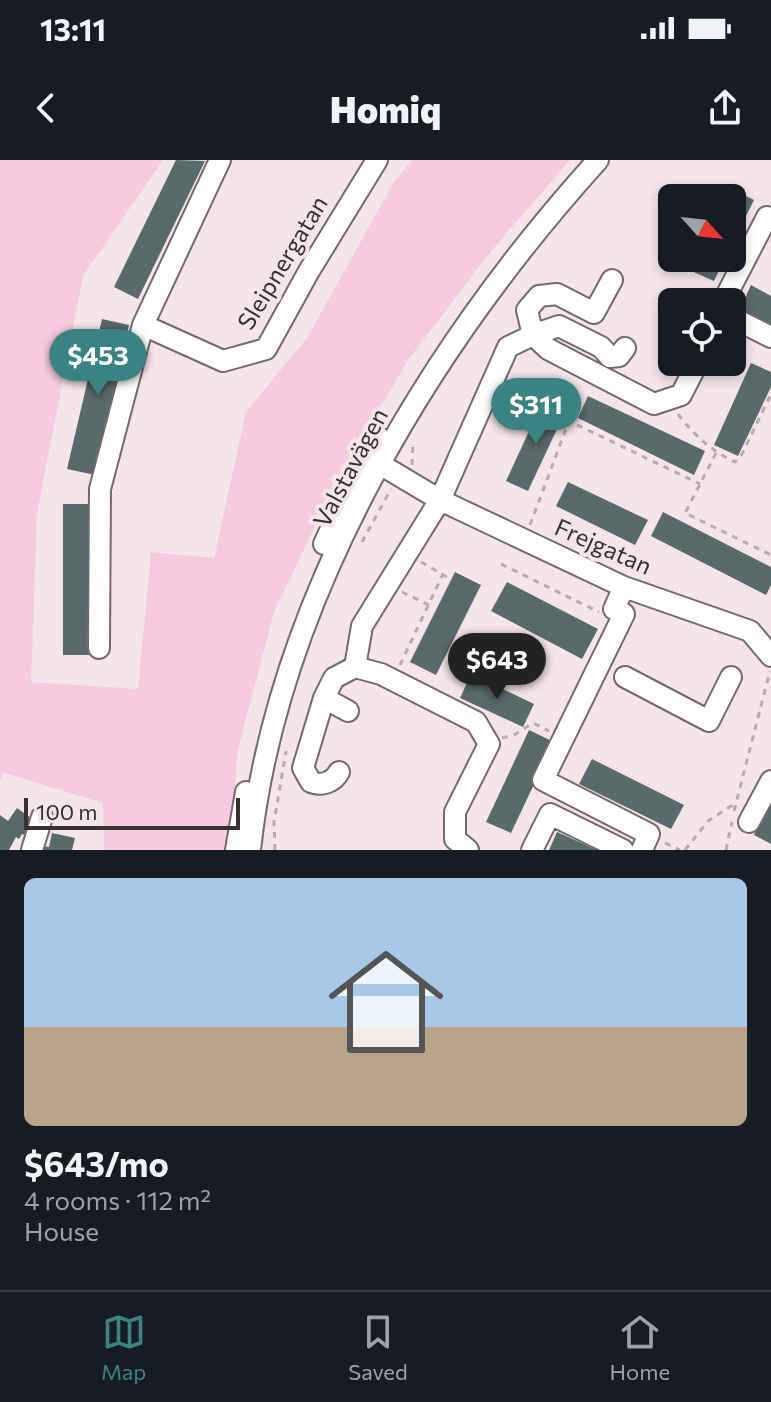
<!DOCTYPE html>
<meta charset="utf-8">
<style>
body{margin:0;font-family:Commissioner,sans-serif;background:#242831;color:#f1f3f6;height:100vh;display:flex;flex-direction:column;font-size:30px;white-space:nowrap}
*{box-sizing:border-box;margin:0}
p{font-size:26px;color:#9ea1a6}
.icon{flex:none;width:44px;height:44px;fill:none;stroke:currentColor;stroke-width:2;stroke-linecap:round;stroke-linejoin:round}
.map{position:relative;height:690px;overflow:hidden}
.sheet{display:flex;flex-direction:column;background:#171b24;flex:1}
.sheet>*{flex:none}
.needle{width:52px;rotate:117deg}
.buttons{position:absolute;left:658px;top:24px;display:grid;gap:16px}
.buttons a{display:grid;place-items:center;width:88px;height:88px;border-radius:12px;background:#171b24;box-shadow:0 4px 12px #0003;font-size:40px}
.scale{position:absolute;left:24px;bottom:20px;width:216px;box-sizing:border-box;padding-left:8px;border:4px solid #373134;border-top:0;font-size:22px;line-height:28px;white-space:nowrap;color:#373134;-webkit-text-stroke:6px #f4e5eb;paint-order:stroke}
.price{position:absolute;translate:-50% -68px;padding:0 18px;border-radius:28px;background:#3b8382;color:#fff;font-size:26px;line-height:52px;filter:drop-shadow(0 2px 4px #0008)}
.price::after{content:'';position:absolute;left:50%;top:48px;width:24px;height:18px;margin-left:-12px;background:inherit;clip-path:polygon(0 0,100% 0,50% 100%)}
.price.current{background:#222;color:#fff}
ul{padding:0;list-style:none}
li{display:grid;align-content:center;gap:16px;height:424px;padding:0 24px}
li+li{border-top:2px solid #363941}
li span{display:grid;place-items:center;height:248px;border-radius:12px;color:#555}
li>.icon{margin-inline-start:auto}
span .icon{width:144px;height:144px;fill:#fffc;stroke-width:1}
li b{font-size:34px}
.status{display:flex;justify-content:space-between;align-items:center;height:56px;padding:0 40px;background:#171b24;direction:ltr}
.status svg{height:22px;fill:currentColor}
header{display:flex;justify-content:space-between;align-items:center;height:104px;padding:0 24px;background:#171b24;font-size:36px;font-weight:800}
.tab-bar{display:flex;justify-content:space-around;align-items:center;height:112px;border-top:2px solid #363941;background:#171b24;font-size:22px;color:#9ea1a6}
.tab-bar a{display:grid;justify-items:center;gap:4px}
.tab-bar .current{color:#3b8382}
.map>svg:first-child{display:block}
.green{fill:#f7cbde}
.building{fill:#5a6a69}
.lines{fill:none;stroke-linecap:round;stroke-linejoin:round}
.minor-casing{stroke:#75686e;stroke-width:24}
.path{stroke:#b8abb0;stroke-width:3;stroke-dasharray:6 6;stroke-linecap:butt}
.minor{stroke:#fff;stroke-width:20}
.labels{text-anchor:middle;stroke-width:8;stroke-linejoin:round;paint-order:stroke}
.street-label{font-size:24px;fill:#373134;stroke:#f4e5eb}
</style>
<div class="status"><b>13:11</b><svg viewBox="0 0 49 12"><path d="M0 12V9h3v3zM5 12V6h3v6zM10 12V3h3v9zM15 12V0h3v12zM26 1h20v11H26zM47 4h2v5h-2z"/></svg></div>
<header><svg class="icon" aria-label="back" viewBox="0 0 24 24"><path d="M15 5l-7 7 7 7"/></svg>Homiq<svg class="icon" aria-label="share" viewBox="0 0 24 24"><path d="M12 15V3M7 8l5-5 5 5M5 13v7h14v-7"/></svg></header>
<div class="map">
<svg width="771" height="690" viewBox="0 0 771 690">
<rect width="100%" height="100%" fill="#f4e5eb"/>
<path class="green" d="M0,0H163L83,116L37,353L31,522L138,529L151,392L214,398L246,252L307,178L395,20L412,0H570L492,90L408,200L331,333L274,452L238,589L229,690H104L103,643L4,613L0,621Z"/>
<path class="building" d="M176,0L205,1L138,139L114,127Z
M728,27L754,40L732,84V38H723Z
M695,98H725L714,121L689,110Z
M751,125L771,136V165L740,149Z
M102,159L129,165L95,315L67,309Z
M751,203L771,212V227L738,296L714,285Z
M588,236L705,291L694,315L578,258Z
M543,241L565,252L528,331L506,321Z
M568,322L648,360L635,385L556,346Z
M63,344H89V495H63Z
M663,352L771,407V425L766,435L651,376Z
M455,412L481,425L436,515L410,502Z
M507,422L598,469L582,499L491,451Z
M471,514L534,544L523,567L460,538Z
M529,570L554,582L511,673L486,662Z
M592,599L684,645L671,669L579,624Z
M771,641V684L754,675Z
M17,648L34,660L24,675L22,674L19,679L16,677L9,690H0V655L8,661Z
M557,672L597,690H549Z
M52,673L75,678L72,690H42V686L49,687Z"/>
<g class="lines">
<defs>
<path id="minor" d="M220,0L143,165L223,201L266,189L309,111L377,0
M612,120L594,153L557,134L539,136L527,150L533,175L559,166L601,187L610,197L619,196L625,188
M723,142L767,57L771,59
M732,162H741L771,177
M670,192L672,187
M368,297L440,340L624,427L750,471L771,496
M324,384L347,334L380,278
M624,427L614,449L624,454L543,620L649,674L642,690
M99,488L100,329L143,165
M355,507L362,466L440,340L508,187L533,175L548,189L654,244L681,235L698,202
M625,517L709,561L731,517
M324,538L303,608L311,622C321,626 333,623 339,612
M348,551L324,538L334,518L355,507L381,514L476,562L489,584L455,652V679L468,690
M749,662L771,621
M32,690L42,657
M236,690L246,632
M250,690C277,437 430,186 598,0
M532,690L550,654L623,690"/>
</defs>
<use href="#minor" class="minor-casing"/>
<path class="path" d="M678,254C694,275 711,291 735,302L742,294L771,234
M716,293L685,353L771,395
M412,305L413,281
M530,365L569,261L700,324
M362,382L391,329
M421,402L447,417
M501,404L599,452
M402,432L431,446
M400,505L443,414
M502,578L514,575L533,563L549,571
M734,651L770,511
M665,683L680,690
M275,690L274,662L286,591
M685,690L708,661L734,644
M726,690L732,662"/>
<use href="#minor" class="minor"/>
</g>
<g class="labels">
<g class="street-label">
<text transform="translate(283 103) rotate(-59)" y="8">Sleipnergatan</text>
<text transform="translate(351 308) rotate(-62)" y="8">Valstavägen</text>
<text transform="translate(603 387) rotate(24)" y="8">Frejgatan</text>
</g>
</g>
</svg>
<div class="buttons">
<a><svg class="needle" viewBox="-14 -14 28 28"><path d="M0-13l5 13h-10z" fill="#e53935"/><path d="M0 13l5-13h-10z" fill="#9ea1a6"/></svg></a>
<a><svg class="icon" aria-label="locate" viewBox="0 0 24 24"><circle cx="12" cy="12" r="6"/><path d="M12 2v4M12 18v4M2 12h4M18 12h4"/></svg></a>
</div>
<div class="scale">100 m</div>
<b class="price" style="left:98px;top:237px">$453</b>
<b class="price" style="left:536px;top:286px">$311</b>
<b class="price current" style="left:497px;top:541px">$643</b>
</div>
<section class="sheet">
<ul>
<li><span style="background:linear-gradient(#a9c7e8 60%,#b9a48a 0)"><svg class="icon" aria-label="home" viewBox="0 0 24 24"><path d="M3 11l9-7 9 7M6 9v11h12V9"/></svg></span><div><b>$643/mo</b><p>4 rooms · 112 m²</p><p>House</p></div></li>
</ul>
</section>
<nav class="tab-bar">
<a class="current"><svg class="icon" aria-label="map" viewBox="0 0 24 24"><path d="M3 6l6-2 6 2 6-2v14l-6 2-6-2-6 2zM9 4v14M15 6v14"/></svg>Map</a>
<a><svg class="icon" aria-label="saved" viewBox="0 0 24 24"><path d="M7 4h10v16l-5-4-5 4z"/></svg>Saved</a>
<a><svg class="icon" aria-label="home" viewBox="0 0 24 24"><path d="M3 11l9-7 9 7M6 9v11h12V9"/></svg>Home</a>
</nav>
